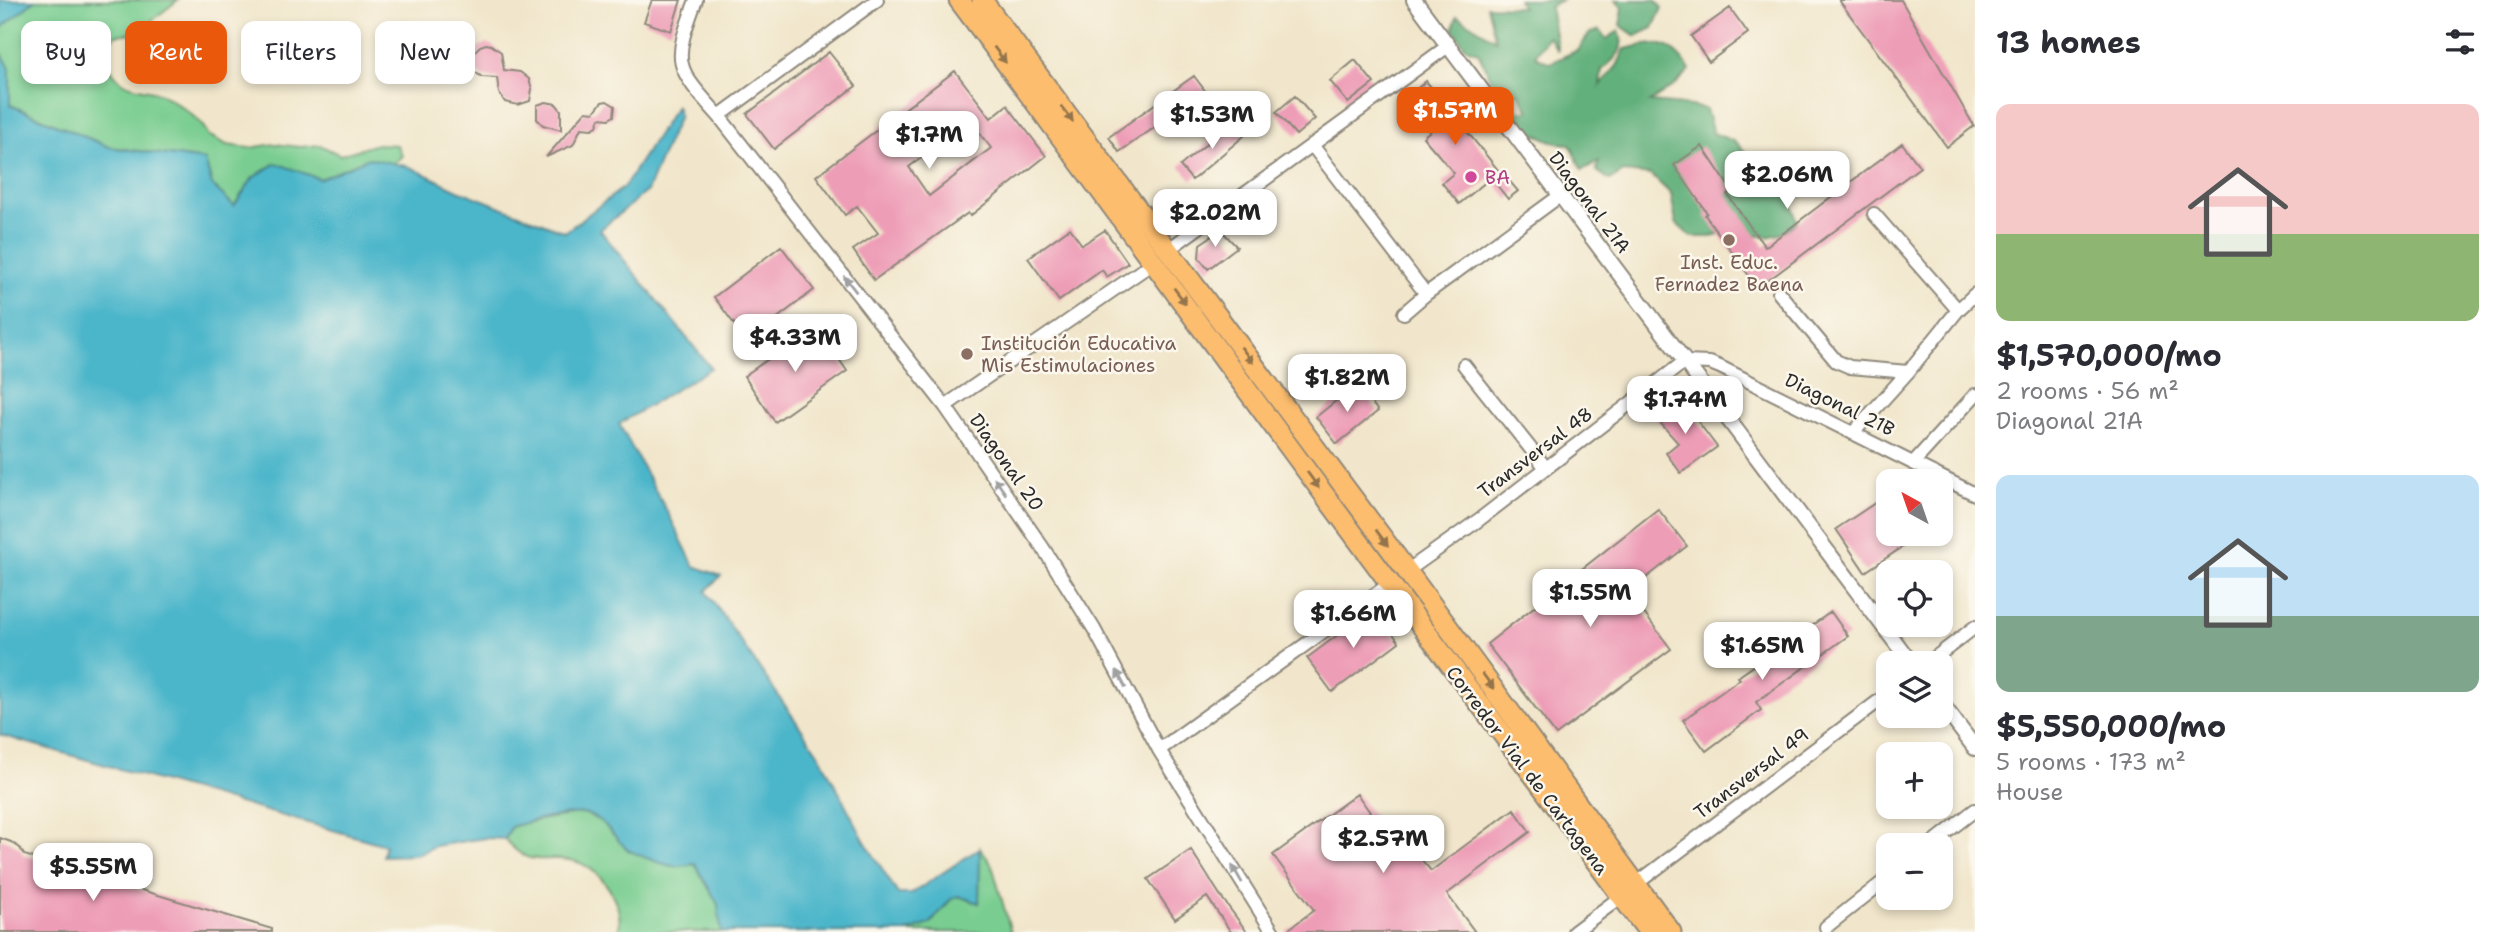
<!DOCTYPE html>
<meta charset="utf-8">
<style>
body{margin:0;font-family:"Shantell Sans",sans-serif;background:#f7f7f7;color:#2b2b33;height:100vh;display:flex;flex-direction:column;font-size:26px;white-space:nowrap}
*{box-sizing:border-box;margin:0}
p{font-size:23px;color:#7c7c81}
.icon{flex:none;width:38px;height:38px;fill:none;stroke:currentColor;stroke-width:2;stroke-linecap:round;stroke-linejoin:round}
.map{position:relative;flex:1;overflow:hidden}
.panel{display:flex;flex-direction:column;background:#fff;width:525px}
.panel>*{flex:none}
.top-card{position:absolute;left:21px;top:21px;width:665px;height:63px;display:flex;gap:14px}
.needle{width:46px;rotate:320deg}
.buttons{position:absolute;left:1876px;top:469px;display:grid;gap:14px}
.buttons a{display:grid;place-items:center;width:77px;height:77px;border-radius:14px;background:#fff;box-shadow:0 4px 10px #0003;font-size:35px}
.price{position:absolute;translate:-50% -60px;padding:0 16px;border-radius:14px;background:#fff;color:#222;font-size:23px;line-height:46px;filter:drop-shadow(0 2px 4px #0008)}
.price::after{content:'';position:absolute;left:50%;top:42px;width:21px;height:16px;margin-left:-10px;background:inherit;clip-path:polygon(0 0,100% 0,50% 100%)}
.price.on{background:#ea580c;color:#fff}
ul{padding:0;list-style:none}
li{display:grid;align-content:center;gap:14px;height:371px;padding:0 21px}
li span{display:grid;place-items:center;height:217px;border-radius:14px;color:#555}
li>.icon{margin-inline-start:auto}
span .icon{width:126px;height:126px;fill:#fffc;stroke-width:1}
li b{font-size:30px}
h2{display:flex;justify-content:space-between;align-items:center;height:84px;padding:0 21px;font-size:30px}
.pill{padding:0 24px;border-radius:14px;background:#fff;box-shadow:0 4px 10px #0003;font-size:24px;line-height:63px}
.pill.on{background:#ea580c;color:#fff}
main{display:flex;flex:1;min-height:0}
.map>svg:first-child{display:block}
.green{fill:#79cd91;stroke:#527c5e;stroke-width:2}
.forest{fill:#62b07b;stroke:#466e53;stroke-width:2}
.water{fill:#4cb6ca;stroke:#3c707a;stroke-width:2}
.building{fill:#ee9db7;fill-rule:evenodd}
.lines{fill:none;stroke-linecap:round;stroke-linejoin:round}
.minor-casing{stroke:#8e887b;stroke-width:16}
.tertiary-casing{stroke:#8e887b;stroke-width:18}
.primary-casing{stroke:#8e887b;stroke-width:23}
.minor{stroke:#fff;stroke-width:12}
.tertiary{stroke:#fff;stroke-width:14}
.primary{stroke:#fcbd6e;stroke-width:19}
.oneway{fill:#94744c}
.oneway2{fill:#a0a0a0}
.hotel-dot{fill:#d1479c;stroke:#fbf7ec;stroke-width:2.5}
.education-dot{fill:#8d6e63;stroke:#fbf7ec;stroke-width:2.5}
.labels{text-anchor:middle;stroke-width:5;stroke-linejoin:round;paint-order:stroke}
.hotel-label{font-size:19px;fill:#b23c85;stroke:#fbf7ec;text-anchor:start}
.street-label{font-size:19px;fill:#2b2b2b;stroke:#fbf7ec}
.education-label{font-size:19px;fill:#785e54;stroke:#fbf7ec}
</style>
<main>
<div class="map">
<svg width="1975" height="932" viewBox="0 0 1975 932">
<rect width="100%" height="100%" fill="#fbf7ec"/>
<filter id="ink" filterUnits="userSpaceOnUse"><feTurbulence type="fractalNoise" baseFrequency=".0143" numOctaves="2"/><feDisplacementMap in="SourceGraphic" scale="14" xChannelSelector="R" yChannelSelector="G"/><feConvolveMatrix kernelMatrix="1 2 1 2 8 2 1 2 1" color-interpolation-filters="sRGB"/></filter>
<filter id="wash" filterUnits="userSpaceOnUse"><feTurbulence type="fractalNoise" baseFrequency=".00686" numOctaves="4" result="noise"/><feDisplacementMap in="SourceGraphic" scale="28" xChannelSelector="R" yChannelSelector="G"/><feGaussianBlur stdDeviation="1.57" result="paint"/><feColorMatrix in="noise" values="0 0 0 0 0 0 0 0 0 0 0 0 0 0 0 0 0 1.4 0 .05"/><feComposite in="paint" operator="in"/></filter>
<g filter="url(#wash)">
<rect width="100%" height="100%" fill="#f1e6cb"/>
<path class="green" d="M35,0H178L136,33L116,35L103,47C107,61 110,72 121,81C129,88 143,88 153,91C169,96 202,119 208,135L227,145L249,148L275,144L300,147L320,145L340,155L377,144L397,145L402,156L393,164L369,158L320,179L275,163L253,178L234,206L212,185L205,160L109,147L10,105V68L0,51V29Z
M574,813L586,814L601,821L629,851L672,866L695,864L718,904L721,932H618C622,919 619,908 613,896C605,879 588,862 568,860C538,856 529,868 505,839L511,827C532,820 553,819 574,813Z
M980,848L992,865L1011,932H905L930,924L950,900L958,896L979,903Z"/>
<path class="forest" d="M1518,0H1562L1550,7L1558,51L1548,36L1535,56L1550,63L1578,50L1590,33L1600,30L1606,39L1619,31C1627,49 1615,59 1602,70L1600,86L1617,66L1625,49C1659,41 1670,40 1690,70L1674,86L1650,102L1685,105L1706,109L1713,133L1736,142L1753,160L1747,177L1769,164L1790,195L1797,222L1783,233L1768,237L1731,232L1711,237H1691L1676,223L1671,194L1651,175L1624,172L1610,180L1596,170L1599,161L1582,170L1570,144L1556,143L1538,135L1520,131L1512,122L1515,111H1529L1519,93L1503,95L1492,81L1478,52L1466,48L1453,29L1457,16L1496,40L1487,6L1522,7Z
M1615,0H1655L1662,8L1653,28L1636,36L1620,25L1623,8Z"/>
<path class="water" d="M0,0H35L0,29Z
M0,51L10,68V105L109,147L205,160L212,185L234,206L253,178L276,163L320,179L369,158L410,167L458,190L565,232L624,187L676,106L679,116L647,191L600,230L711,368L619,424L670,517L694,566L721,576L706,591L820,756L864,840L898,894H911L980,848L979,903L958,896L950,900L930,924L905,932H721L718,904L695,864C688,865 680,867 673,866C664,865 634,854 627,849C613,837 605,819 586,814C573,811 525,822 511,827L505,839L485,838L435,846L416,855L383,856L385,845L0,735Z"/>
<g id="blocks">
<path class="building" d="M652,0H681L671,31L644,22Z
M1839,0H1901L1974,126L1947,147Z
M1730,8L1748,33L1709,62L1691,36Z
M486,44L491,45L501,52L504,70L520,72L529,79L532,89L530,101L518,105L505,102L499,93L497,78L482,77L472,70L471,55L480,46Z
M829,52L856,86L774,149L747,114Z
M1355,60L1374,83L1348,103L1330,81Z
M955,71L991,118L1007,105L1046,156L970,216L968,213L874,280L853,250L878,233L857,206L845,215L816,176ZM970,121L991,148L929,196L909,167Z
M1194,76L1206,92L1119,152L1109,137Z
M1426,81L1499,171L1459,204L1442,183L1454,173L1423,137L1437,125L1411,94Z
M1223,92L1236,109L1227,117L1214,100Z
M1295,96L1315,119L1296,135L1276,112Z
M607,101L615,106L614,116L609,119L600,118L597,126L592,129L581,128L573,145L546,157L586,111L594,112L602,102Z
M546,102L556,104L561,110V130L543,125L537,119V105Z
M1232,122L1244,136L1192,180L1180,166Z
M1902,143L1920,167L1758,288L1705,215L1707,213L1674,165L1702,146L1732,191L1727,194L1765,247Z
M1505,176L1518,191L1508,199L1496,184Z
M1070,228L1082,245L1105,230L1128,263L1107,277L1102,270L1059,301L1028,258Z
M1221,230L1237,247L1208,269L1199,258L1200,244Z
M781,246L814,290L747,341L714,297Z
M816,326L847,371L775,422L744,376Z
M1357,384L1378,411L1337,444L1316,417Z
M1681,399L1717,447L1681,473L1666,453L1678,443L1655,417Z
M1878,501L1888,517V534H1900L1907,544L1865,572L1836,529Z
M1658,509L1687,546L1628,592L1671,649L1556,735L1487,644Z
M1374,608L1399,642L1332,692L1307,658Z
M1831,612L1848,636L1756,702L1761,710L1706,751L1683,720L1740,679L1738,677Z
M1357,794L1395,847L1405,840L1431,871L1514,809L1530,832L1447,894L1475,932H1285L1314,910L1273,855Z
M0,838L11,842L20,848L24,855L272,929V932H0Z
M1191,850L1222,898L1247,932H1231L1207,897L1175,919L1148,879Z"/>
</g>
</g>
<g filter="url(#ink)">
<use href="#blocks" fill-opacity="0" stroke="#8e887b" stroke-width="2"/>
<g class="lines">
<defs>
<path id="minor" d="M696,0C672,64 674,66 719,116L945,406L1043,548L1094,629L1159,750L1273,932
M719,116L877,0
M1312,145L1426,294
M1874,214L1958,310
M1169,249L1448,46
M1779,293L1836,361L1850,367L1908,372
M1404,313L1426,294L1561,195
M1464,365L1546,468
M945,406L1154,262
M1853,433L1908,372L1958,310L1975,294
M1914,462L1975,395
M1407,571L1480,519L1684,362L1710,363L1720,367L1975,494
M1928,663L1975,627
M1159,750L1388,585
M1930,845L1975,810
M1636,884L1888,694
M1826,927L1888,878
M1574,932L1622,896"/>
<path id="tertiary" d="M1414,0L1911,663
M1941,703L1975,748"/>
<path id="primary" d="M959,0C1152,258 1340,520 1535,777C1573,828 1609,882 1649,932
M982,0L1407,571L1671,932"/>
</defs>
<use href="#minor" class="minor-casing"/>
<use href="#tertiary" class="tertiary-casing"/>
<use href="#primary" class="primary-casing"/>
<use href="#minor" class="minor"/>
<use href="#tertiary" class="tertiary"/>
<use href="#primary" class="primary"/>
</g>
<defs><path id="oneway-solid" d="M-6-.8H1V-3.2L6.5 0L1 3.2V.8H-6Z" transform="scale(1.75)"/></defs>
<g class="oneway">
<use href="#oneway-solid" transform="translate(1000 55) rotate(53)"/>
<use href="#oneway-solid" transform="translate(1067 114) rotate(53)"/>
<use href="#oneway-solid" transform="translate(1180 296) rotate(53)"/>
<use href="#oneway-solid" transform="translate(1247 355) rotate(53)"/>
<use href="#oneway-solid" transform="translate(1313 480) rotate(54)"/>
<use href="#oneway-solid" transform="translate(1382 538) rotate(53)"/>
<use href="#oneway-solid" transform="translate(1488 681) rotate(54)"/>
</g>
<g class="oneway2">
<use href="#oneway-solid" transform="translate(850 284) rotate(-128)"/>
<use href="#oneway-solid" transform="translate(1000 486) rotate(-125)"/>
<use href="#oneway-solid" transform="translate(1121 679) rotate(-118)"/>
<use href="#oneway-solid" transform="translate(1237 874) rotate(-120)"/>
</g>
</g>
<circle class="hotel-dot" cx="1471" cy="177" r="7"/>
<g class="education-dot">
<circle cx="1729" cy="240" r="7"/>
<circle cx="967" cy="354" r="7"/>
</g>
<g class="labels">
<g class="hotel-label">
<text x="1485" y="184">BA</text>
</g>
<g class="street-label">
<text transform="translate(1590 202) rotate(53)" y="7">Diagonal 21A</text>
<text transform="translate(1840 404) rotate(26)" y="7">Diagonal 21B</text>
<text transform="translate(1535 452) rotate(-37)" y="7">Transversal 48</text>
<text transform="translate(1007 462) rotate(55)" y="7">Diagonal 20</text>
<text transform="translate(1528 770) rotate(53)" y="7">Corredor Vial de Cartagena</text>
<text transform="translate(1751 773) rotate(-37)" y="7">Transversal 49</text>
</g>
<g class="education-label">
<text x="1729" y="269">Inst. Educ.<tspan x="1729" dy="22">Fernadez Baena</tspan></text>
<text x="981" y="350" text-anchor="start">Institución Educativa<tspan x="981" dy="22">Mis Estimulaciones</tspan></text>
</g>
</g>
</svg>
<div class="buttons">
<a><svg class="needle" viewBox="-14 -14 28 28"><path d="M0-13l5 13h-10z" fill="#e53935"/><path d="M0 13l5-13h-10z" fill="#7c7c81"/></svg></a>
<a><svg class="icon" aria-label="locate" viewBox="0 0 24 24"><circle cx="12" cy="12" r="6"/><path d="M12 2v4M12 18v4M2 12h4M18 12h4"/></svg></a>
<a><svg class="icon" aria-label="layers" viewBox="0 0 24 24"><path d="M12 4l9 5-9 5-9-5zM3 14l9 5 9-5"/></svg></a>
<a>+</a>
<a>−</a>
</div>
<b class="price on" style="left:1455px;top:147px">$1.57M</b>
<b class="price" style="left:1212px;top:151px">$1.53M</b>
<b class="price" style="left:929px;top:171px">$1.7M</b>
<b class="price" style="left:1787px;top:211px">$2.06M</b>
<b class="price" style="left:1215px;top:249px">$2.02M</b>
<b class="price" style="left:795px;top:374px">$4.33M</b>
<b class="price" style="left:1347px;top:414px">$1.82M</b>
<b class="price" style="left:1685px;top:436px">$1.74M</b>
<b class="price" style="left:1590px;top:629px">$1.55M</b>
<b class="price" style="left:1353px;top:650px">$1.66M</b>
<b class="price" style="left:1762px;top:682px">$1.65M</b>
<b class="price" style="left:1383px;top:875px">$2.57M</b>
<b class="price" style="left:93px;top:903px">$5.55M</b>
<div class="top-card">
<a class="pill">Buy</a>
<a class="pill on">Rent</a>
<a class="pill">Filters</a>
<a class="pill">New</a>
</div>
</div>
<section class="panel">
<h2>13 homes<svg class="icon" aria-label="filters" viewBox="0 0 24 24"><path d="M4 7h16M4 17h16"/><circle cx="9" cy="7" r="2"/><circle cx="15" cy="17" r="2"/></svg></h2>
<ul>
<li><span style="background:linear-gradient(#f6c9c9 60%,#8fb573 0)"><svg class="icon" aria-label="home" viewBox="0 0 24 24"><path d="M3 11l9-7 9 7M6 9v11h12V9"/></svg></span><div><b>$1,570,000/mo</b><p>2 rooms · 56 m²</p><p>Diagonal 21A</p></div></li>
<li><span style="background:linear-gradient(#bfe0f5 65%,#7fa58c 0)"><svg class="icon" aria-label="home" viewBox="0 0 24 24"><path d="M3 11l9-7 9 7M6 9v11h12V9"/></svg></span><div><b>$5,550,000/mo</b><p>5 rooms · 173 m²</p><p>House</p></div></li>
</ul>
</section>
</main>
